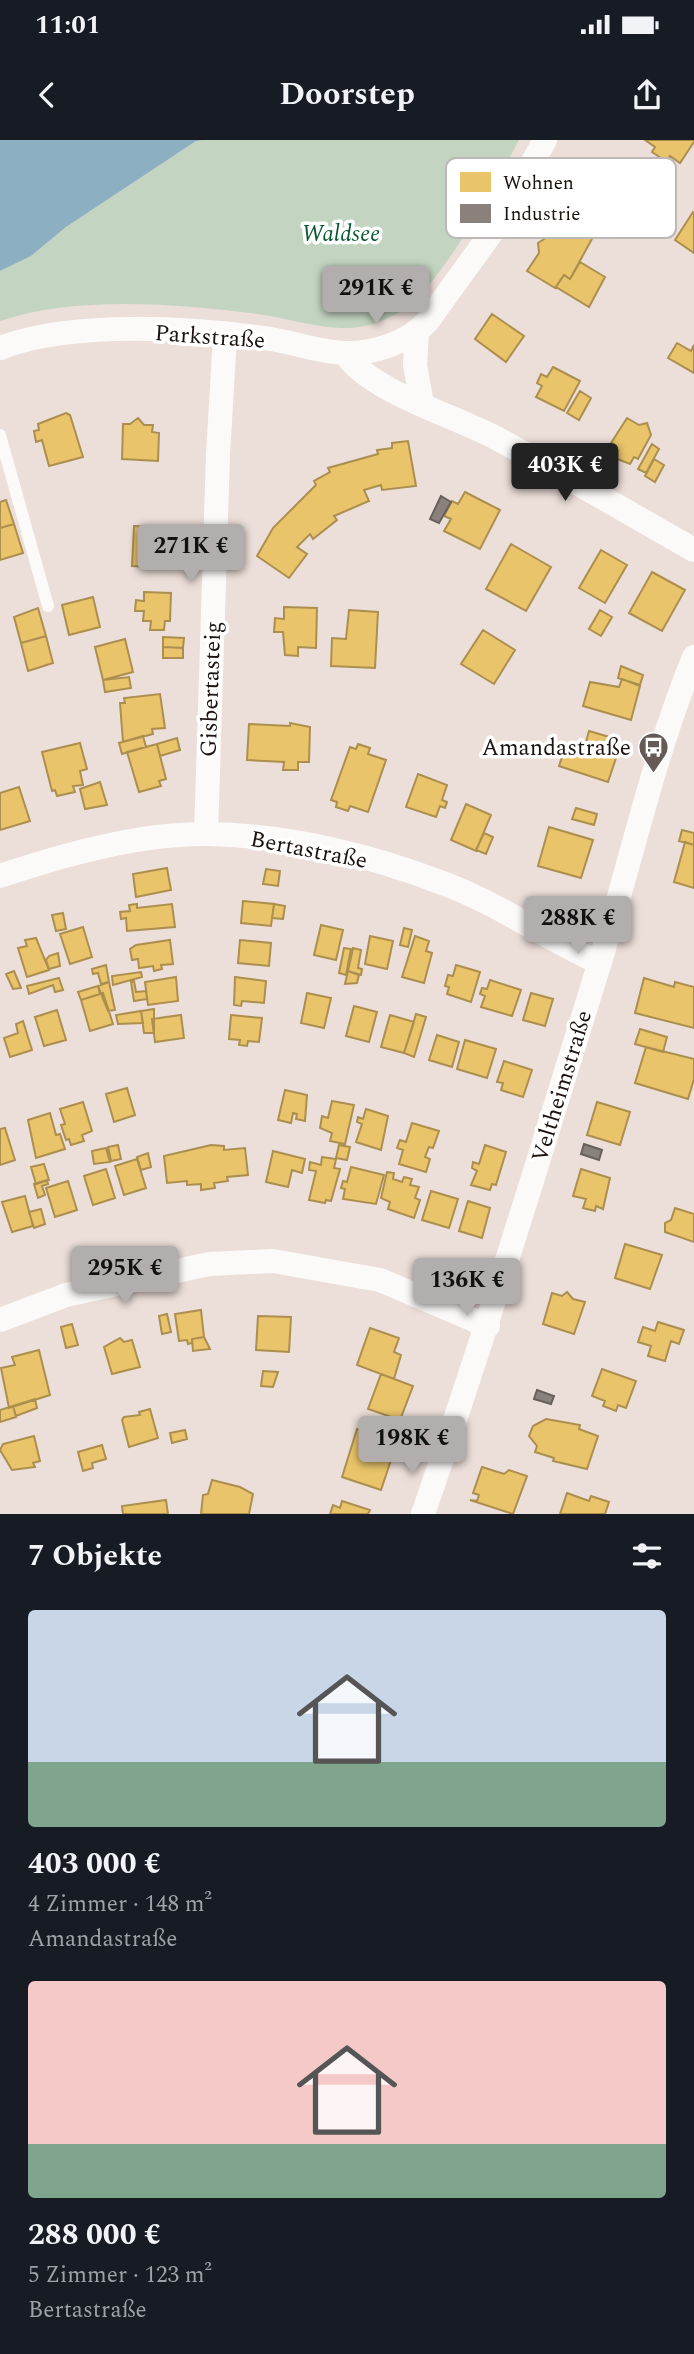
<!DOCTYPE html>
<html lang="de">
<meta charset="utf-8">
<style>
body{margin:0;font-family:Spectral,serif;background:#20242c;color:#f1f3f6;height:100vh;display:flex;flex-direction:column;font-size:26px;white-space:nowrap}
*{box-sizing:border-box;margin:0}
p{font-size:23px;color:#9ea1a6}
.icon{flex:none;width:38px;height:38px;fill:none;stroke:currentColor;stroke-width:2;stroke-linecap:round;stroke-linejoin:round}
.map{position:relative;height:1374px;overflow:hidden}
.drawer{display:flex;flex-direction:column;background:#171b24;flex:1}
.drawer>*{flex:none}
.price{position:absolute;translate:-50% -60px;padding:0 16px;border-radius:7px;background:#b2aeae;color:#111;font-size:23px;line-height:46px;filter:drop-shadow(0 2px 4px #0008)}
.price::after{content:'';position:absolute;left:50%;top:42px;width:21px;height:16px;margin-left:-10px;background:inherit;clip-path:polygon(0 0,100% 0,50% 100%)}
.price.active{background:#222;color:#fff}
ul{padding:0;list-style:none}
li{display:grid;align-content:center;gap:14px;height:371px;padding:0 28px}
li span{display:grid;place-items:center;height:217px;border-radius:7px;color:#555}
li>.icon{margin-inline-start:auto}
span .icon{width:126px;height:126px;fill:#fffc;stroke-width:1}
li b{font-size:30px}
h2{display:flex;justify-content:space-between;align-items:center;height:84px;padding:0 28px;font-size:30px}
.status{display:flex;justify-content:space-between;align-items:center;height:49px;padding:0 35px;background:#171b24;direction:ltr}
.status svg{height:19px;fill:currentColor}
header{display:flex;justify-content:space-between;align-items:center;height:91px;padding:0 28px;background:#171b24;font-size:32px;font-weight:700}
.map>svg:first-child{display:block}
.green{fill:#c3d5c0}
.water{fill:#8cafc2}
.homes{fill:#e9c46a;stroke:#ac8f4f;stroke-width:2}
.industry{fill:#8a817c;stroke:#69605c;stroke-width:2}
.lines{fill:none;stroke-linecap:round;stroke-linejoin:round}
.lane{stroke:#fcfaf9;stroke-width:12}
.street{stroke:#fcfaf9;stroke-width:24}
.labels{text-anchor:middle;stroke-width:7;stroke-linejoin:round;paint-order:stroke}
.park-label{font-size:23px;font-style:italic;fill:#05582d;stroke:#fff}
.street-label{font-size:23px;fill:#1c1310;stroke:#fff}
.poi-label{font-size:23px;fill:#1c1310;stroke:#fff;text-anchor:end}
.key{fill:#fff;stroke:#bbb8b7;stroke-width:2}
.key-label{font-size:19px;fill:#1c1310}
</style>
<div class="status"><b>11:01</b><svg viewBox="0 0 49 12"><path d="M0 12V9h3v3zM5 12V6h3v6zM10 12V3h3v9zM15 12V0h3v12zM26 1h20v11H26zM47 4h2v5h-2z"/></svg></div>
<header><svg class="icon" aria-label="back" viewBox="0 0 24 24"><path d="M15 5l-7 7 7 7"/></svg>Doorstep<svg class="icon" aria-label="share" viewBox="0 0 24 24"><path d="M12 15V3M7 8l5-5 5 5M5 13v7h14v-7"/></svg></header>
<div class="map">
<svg width="694" height="1374" viewBox="0 0 694 1374">
<rect width="100%" height="100%" fill="#ecded8"/>
<path class="green" d="M204,0H519C495,45 445,137 407,167C390,180 364,189 342,188C314,187 286,178 258,174C180,164 75,155 0,181V131L31,116L66,87L196,1Z"/>
<path class="water" d="M0,0H204L196,1L66,87L31,116L0,131Z"/>
<path class="homes" d="M645,0H694V2L680,23L670,16L667,22L652,12L655,7Z
M693,72L694,73V113L675,100Z
M558,83L573,93L580,87L593,97L570,139L564,135L555,148L527,131L539,113L538,103L549,96Z
M580,122L605,137L589,167L556,147L564,135L570,139Z
M492,174L524,196L506,222L475,199Z
M677,203L691,211L694,205V233L668,218Z
M553,227L580,241L564,271L536,257L542,246L537,243L541,234L547,237Z
M580,251L591,258L579,280L567,273Z
M66,273L70,275L83,317L49,326L42,300L36,302L34,291L39,290L38,284Z
M138,278L144,285H153L152,292L159,293L158,321L122,319L123,284H130Z
M627,278L639,285L647,283L651,295L638,319L634,317L630,324L607,315L606,311Z
M408,301L416,346L382,350L381,345L364,350L369,361L334,376L337,380L313,399L310,394L297,407L307,414L289,438L257,416L273,388L316,345L314,341L330,332L328,328L378,314L377,310L392,308V303Z
M652,304L659,309L646,333L638,329Z
M654,319L664,325L655,342L645,336Z
M465,352L500,370L480,409L444,391L451,379L444,376L452,361L458,364Z
M6,360L14,384L0,388V362Z
M14,384L23,413L0,420V388Z
M134,386L175,388L173,428L132,426Z
M511,404L551,427L526,471L486,449Z
M601,410L627,425L605,463L579,448Z
M652,432L685,450L662,491L629,473Z
M144,452L171,453L170,481H165L164,490H150L151,481H143L144,471H135L136,460L144,461Z
M93,457L100,487L69,495L62,465Z
M284,467L317,468L316,508L298,507V516L285,515L283,492H274L275,478L284,479Z
M38,468L46,496L21,503L14,477Z
M349,470L378,472L375,528L331,526L332,498L346,499Z
M600,470L612,477L601,496L589,489Z
M483,490L515,510L494,544L461,524Z
M46,496L53,523L28,531L21,503Z
M163,497L184,498L183,508L163,507Z
M125,499L133,532L103,540L95,507Z
M163,507L183,508V518H163Z
M621,526L643,535L640,545L618,538Z
M129,537L131,548L105,552L103,540Z
M622,539L640,546L631,580L583,566L590,542L619,547Z
M160,554L165,588L152,589L153,594L123,602L120,563H125L124,558Z
M290,583L310,587L309,622H298V630H283L284,622L247,620L249,584L290,586Z
M589,591L620,600L616,611L586,602Z
M143,596L146,607L122,614L119,603Z
M177,598L180,610L160,616L157,604Z
M586,602L618,612L608,642L559,626L565,608L583,613Z
M80,603L87,629L80,631L83,645L73,646L75,652L57,656L55,650L52,651L42,612Z
M157,604L166,639L159,641L161,646L139,652L127,612Z
M358,604L370,608L368,614L386,620L368,672L350,666L348,671L336,667L337,662L331,660L350,607L356,609Z
M418,634L447,645L442,660L447,662L445,668L440,666L436,677L406,667Z
M100,642L107,665L85,669L80,649Z
M19,647L30,681L0,690V653Z
M466,664L491,675L476,711L451,700Z
M576,668L597,674L594,685L572,679Z
M549,687L593,700L581,738L538,726Z
M682,690L694,693V705L679,701Z
M484,693L493,697L486,714L476,710Z
M685,702L694,705V748L674,742Z
M167,728L171,750L136,757L133,734Z
M266,729L280,731L278,746L263,744Z
M243,761L274,764L271,786L241,783Z
M137,764V768L172,764L175,787L127,791L126,778L121,779L120,772L130,771L129,765Z
M274,764L285,766L283,779L272,778Z
M63,773L66,789L56,791L52,775Z
M321,785L343,790L336,820L314,815Z
M83,787L92,817L70,824L60,794Z
M404,788L412,790L408,807L400,805Z
M370,796L393,801L387,829L365,824Z
M415,796L429,801L426,811L432,813L424,843L402,837Z
M36,798L49,830L27,837L18,808L27,806L25,800Z
M170,800L173,824L161,825L162,829L154,831L153,826L139,828L138,819L132,820L130,809L136,805Z
M240,800L271,803L269,826L238,823Z
M344,808L351,809L346,835L339,833Z
M353,808L361,810L358,828L362,829L361,835L348,831Z
M58,813L60,826L49,829L46,820L49,816Z
M106,825L109,842L101,844L98,833L93,834L92,829Z
M456,825L480,832L471,862L447,854L449,847L445,846L448,835L453,836Z
M14,831L21,848L13,849L6,834Z
M348,831L359,835L357,843L345,844Z
M141,832L142,837L113,845L112,836Z
M176,837L178,861L148,865L145,842Z
M235,837L266,841L264,863L242,861L241,866L234,865Z
M59,838L63,850L55,852L53,845L29,854L27,846Z
M644,838L674,847L675,842L694,847V888L635,873Z
M490,840L521,850L512,876L481,867L485,856L480,854L482,848L487,849Z
M134,841L136,852L146,851L147,859L134,861L131,842Z
M109,842L115,870L108,871L98,846Z
M98,846L100,854L81,860L78,852Z
M103,853L113,884L90,891L81,860Z
M307,853L331,858L324,888L301,883Z
M531,853L553,859L545,886L523,880Z
M354,866L377,872L369,902L346,896Z
M154,869V893H144L141,871Z
M57,870L66,900L44,906L35,877Z
M141,871L143,883L118,884L116,875Z
M416,874L426,877L414,917L404,913Z
M181,875L184,898L155,902L152,879Z
M231,875L262,878L259,902L248,901L247,906L239,905L240,900L229,899Z
M390,875L414,882L404,913L381,907Z
M23,881L32,910L10,917L4,898L18,893L16,884Z
M640,889L667,897L663,912L635,904Z
M437,895L459,902L452,927L429,920Z
M465,900L496,909L487,938L457,929Z
M646,907L694,919V939L688,959L635,943Z
M504,921L532,930L523,957L501,950L503,943L497,942Z
M127,948L135,975L114,982L106,954Z
M285,950L307,955L305,981L296,979L297,974L293,973L291,983L278,980Z
M332,961L354,965L345,1004L330,1001L332,993L320,988L322,976L328,978Z
M83,962L92,991L82,995L84,1001L71,1005L69,999L66,1000L61,985L65,984L60,969Z
M597,962L630,972L620,1005L587,995Z
M366,969L388,976L381,1010L356,1002L362,984L357,982L358,977L363,979Z
M50,973L56,995L60,994L65,1009L36,1018L28,980Z
M412,983L439,991L433,1008L429,1007L425,1017L430,1019L426,1032L399,1024L403,1010L397,1008L400,1000L406,1002Z
M5,988L15,1020L0,1025V989Z
M118,1005L121,1019L111,1021L108,1007Z
M211,1005L224,1006V1010L245,1008L248,1035L227,1037L228,1041L214,1043L215,1048L201,1050V1044L187,1045V1041L167,1043L164,1016Z
M339,1005L350,1007L347,1020L336,1018Z
M485,1005L506,1012L496,1045L492,1044L490,1050L471,1045L477,1031L472,1028L473,1022L479,1024Z
M106,1008L110,1022L94,1024L92,1011Z
M273,1011L305,1019L302,1033L292,1030L288,1047L266,1042Z
M148,1013L151,1027L141,1030L137,1017Z
M322,1017L336,1019L334,1028L340,1029L331,1061L326,1060L325,1063L309,1060L316,1031L309,1030L310,1022L321,1025Z
M137,1019L146,1048L124,1055L115,1026Z
M44,1024L49,1040L36,1044L31,1027Z
M351,1027L384,1035L376,1064L343,1059L345,1049L341,1048L343,1041L347,1042Z
M106,1029L115,1058L93,1065L84,1036Z
M581,1029L610,1038L603,1069L596,1066L595,1071L583,1068L586,1059L573,1056Z
M387,1032L394,1033L393,1039L402,1042L404,1037L412,1039L410,1045L419,1047L415,1058L420,1060L414,1078L388,1069L390,1062L381,1058Z
M47,1040L48,1044L42,1046L45,1055L38,1058L34,1044Z
M68,1041L77,1070L55,1077L46,1048Z
M431,1051L458,1059L449,1088L422,1080Z
M25,1056L33,1086L12,1092L2,1062Z
M468,1061L490,1068L482,1098L459,1091Z
M675,1068L694,1074V1102L665,1092V1083L671,1080Z
M41,1069L45,1084L34,1088L29,1072Z
M625,1104L662,1115L650,1149L615,1138Z
M567,1152L573,1159L585,1162L574,1194L543,1184L552,1153L562,1156Z
M201,1170L204,1197L192,1199V1203L188,1204L187,1200L179,1201L175,1174Z
M167,1174L171,1192L162,1194L159,1176Z
M258,1176L291,1177L289,1212L256,1210Z
M658,1182L684,1190L679,1204L671,1201L665,1221L648,1216L651,1206L638,1202L643,1187L655,1191Z
M72,1184L78,1205L66,1208L61,1187Z
M370,1188L399,1198L394,1212L401,1215L394,1239L357,1225Z
M204,1197L210,1209L193,1211L192,1199Z
M120,1198L124,1202L132,1200L140,1227L112,1234L104,1207Z
M39,1210L50,1255L9,1268L1,1228L15,1225L12,1217Z
M602,1229L636,1241L626,1268L618,1265L616,1271L603,1266L605,1261L592,1256Z
M263,1231L278,1232L273,1247L261,1246Z
M381,1234L413,1246L400,1280L368,1269Z
M35,1259L37,1268L16,1276L13,1266Z
M13,1266L16,1277L0,1282V1270Z
M150,1269L158,1298L129,1307L122,1280L124,1277L140,1275L139,1272Z
M546,1279L580,1285L579,1289L598,1296L587,1329L553,1321L554,1318L535,1312L537,1306L529,1296L533,1286Z
M375,1285L396,1292L393,1301L371,1294Z
M357,1289L397,1302L381,1350L342,1337Z
M185,1290L187,1299L172,1303L170,1293Z
M34,1296L40,1321L33,1323L35,1327L12,1330L0,1310L3,1304Z
M102,1305L106,1319L92,1323L93,1328L83,1331L78,1312Z
M482,1327L504,1334L509,1330L527,1336L513,1374L470,1360L477,1361L479,1355L473,1353Z
M212,1340L240,1347L253,1354L249,1374H201L203,1355L208,1354Z
M567,1353L589,1361L591,1356L609,1362L605,1374H560Z
M166,1360L168,1374H123L122,1366Z
M342,1361L370,1370L368,1374H330L333,1365L340,1368Z"/>
<path class="industry" d="M441,356L451,362L439,383L430,379Z
M584,1004L602,1010L599,1020L581,1014Z
M537,1250L554,1256L551,1264L534,1259Z"/>
<g class="lines">
<path class="lane" d="M0,295L48,466"/>
<path class="street" d="M417,193L415,225L422,264
M0,208C72,180 194,188 271,199C295,203 319,212 344,213C373,214 407,203 427,182L502,78L545,0
M345,213C368,251 458,277 498,299C564,335 629,373 694,410
M206,694L218,315L225,195
M0,736C62,715 141,693 207,694C287,695 371,715 445,744C499,764 547,799 600,823
M0,1180L66,1155L209,1124L273,1121L380,1140L488,1186
M423,1374C486,1192 542,1009 599,825C631,722 653,617 694,517"/>
</g>
<defs>
<symbol id="bus-pin" viewBox="-11 -11 22 30"><path d="M0 17L-7.5 6A9.5 9.5 0 1 1 7.5 6Z" fill="#655a56" stroke="#fff"/><path d="M-5-6H5V4H4V6H2V4H-2V6H-4V4H-5ZM-3.5-4V0h7V-4ZM-3.5 1.2v1.5H-2V1.2ZM2 1.2v1.5H3.5V1.2Z" fill="#fff"/></symbol>
</defs>
<g fill-rule="evenodd">
<use href="#bus-pin" x="636" y="590" width="35" height="47"/>
</g>
<g class="labels">
<g class="park-label">
<text x="341" y="101">Waldsee</text>
</g>
<g class="street-label">
<text transform="translate(210 196) rotate(4)" y="8">Parkstraße</text>
<text transform="translate(210 549) rotate(-88)" y="8">Gisbertasteig</text>
<text transform="translate(309 709) rotate(11)" y="8">Bertastraße</text>
<text transform="translate(561 946) rotate(-73)" y="8">Veltheimstraße</text>
</g>
<g class="poi-label">
<text x="631" y="615">Amandastraße</text>
</g>
</g>
<rect x="446" y="18" width="230" height="80" rx="10" class="key"/>
<rect x="460" y="32" width="31" height="20" fill="#e9c46a"/>
<rect x="460" y="64" width="31" height="19" fill="#8a817c"/>
<g class="key-label">
<text x="503" y="49">Wohnen</text>
<text x="503" y="80">Industrie</text>
</g>
</svg>
<b class="price" style="left:376px;top:186px">291K €</b>
<b class="price active" style="left:565px;top:363px">403K €</b>
<b class="price" style="left:191px;top:444px">271K €</b>
<b class="price" style="left:578px;top:816px">288K €</b>
<b class="price" style="left:125px;top:1166px">295K €</b>
<b class="price" style="left:467px;top:1178px">136K €</b>
<b class="price" style="left:412px;top:1336px">198K €</b>
</div>
<section class="drawer">
<h2>7 Objekte<svg class="icon" aria-label="filters" viewBox="0 0 24 24"><path d="M4 7h16M4 17h16"/><circle cx="9" cy="7" r="2"/><circle cx="15" cy="17" r="2"/></svg></h2>
<ul>
<li><span style="background:linear-gradient(#c9d6e8 70%,#7fa58c 0)"><svg class="icon" aria-label="home" viewBox="0 0 24 24"><path d="M3 11l9-7 9 7M6 9v11h12V9"/></svg></span><div><b>403 000 €</b><p>4 Zimmer · 148 m²</p><p>Amandastraße</p></div></li>
<li><span style="background:linear-gradient(#f6c9c9 75%,#7fa58c 0)"><svg class="icon" aria-label="home" viewBox="0 0 24 24"><path d="M3 11l9-7 9 7M6 9v11h12V9"/></svg></span><div><b>288 000 €</b><p>5 Zimmer · 123 m²</p><p>Bertastraße</p></div></li>
</ul>
</section>
